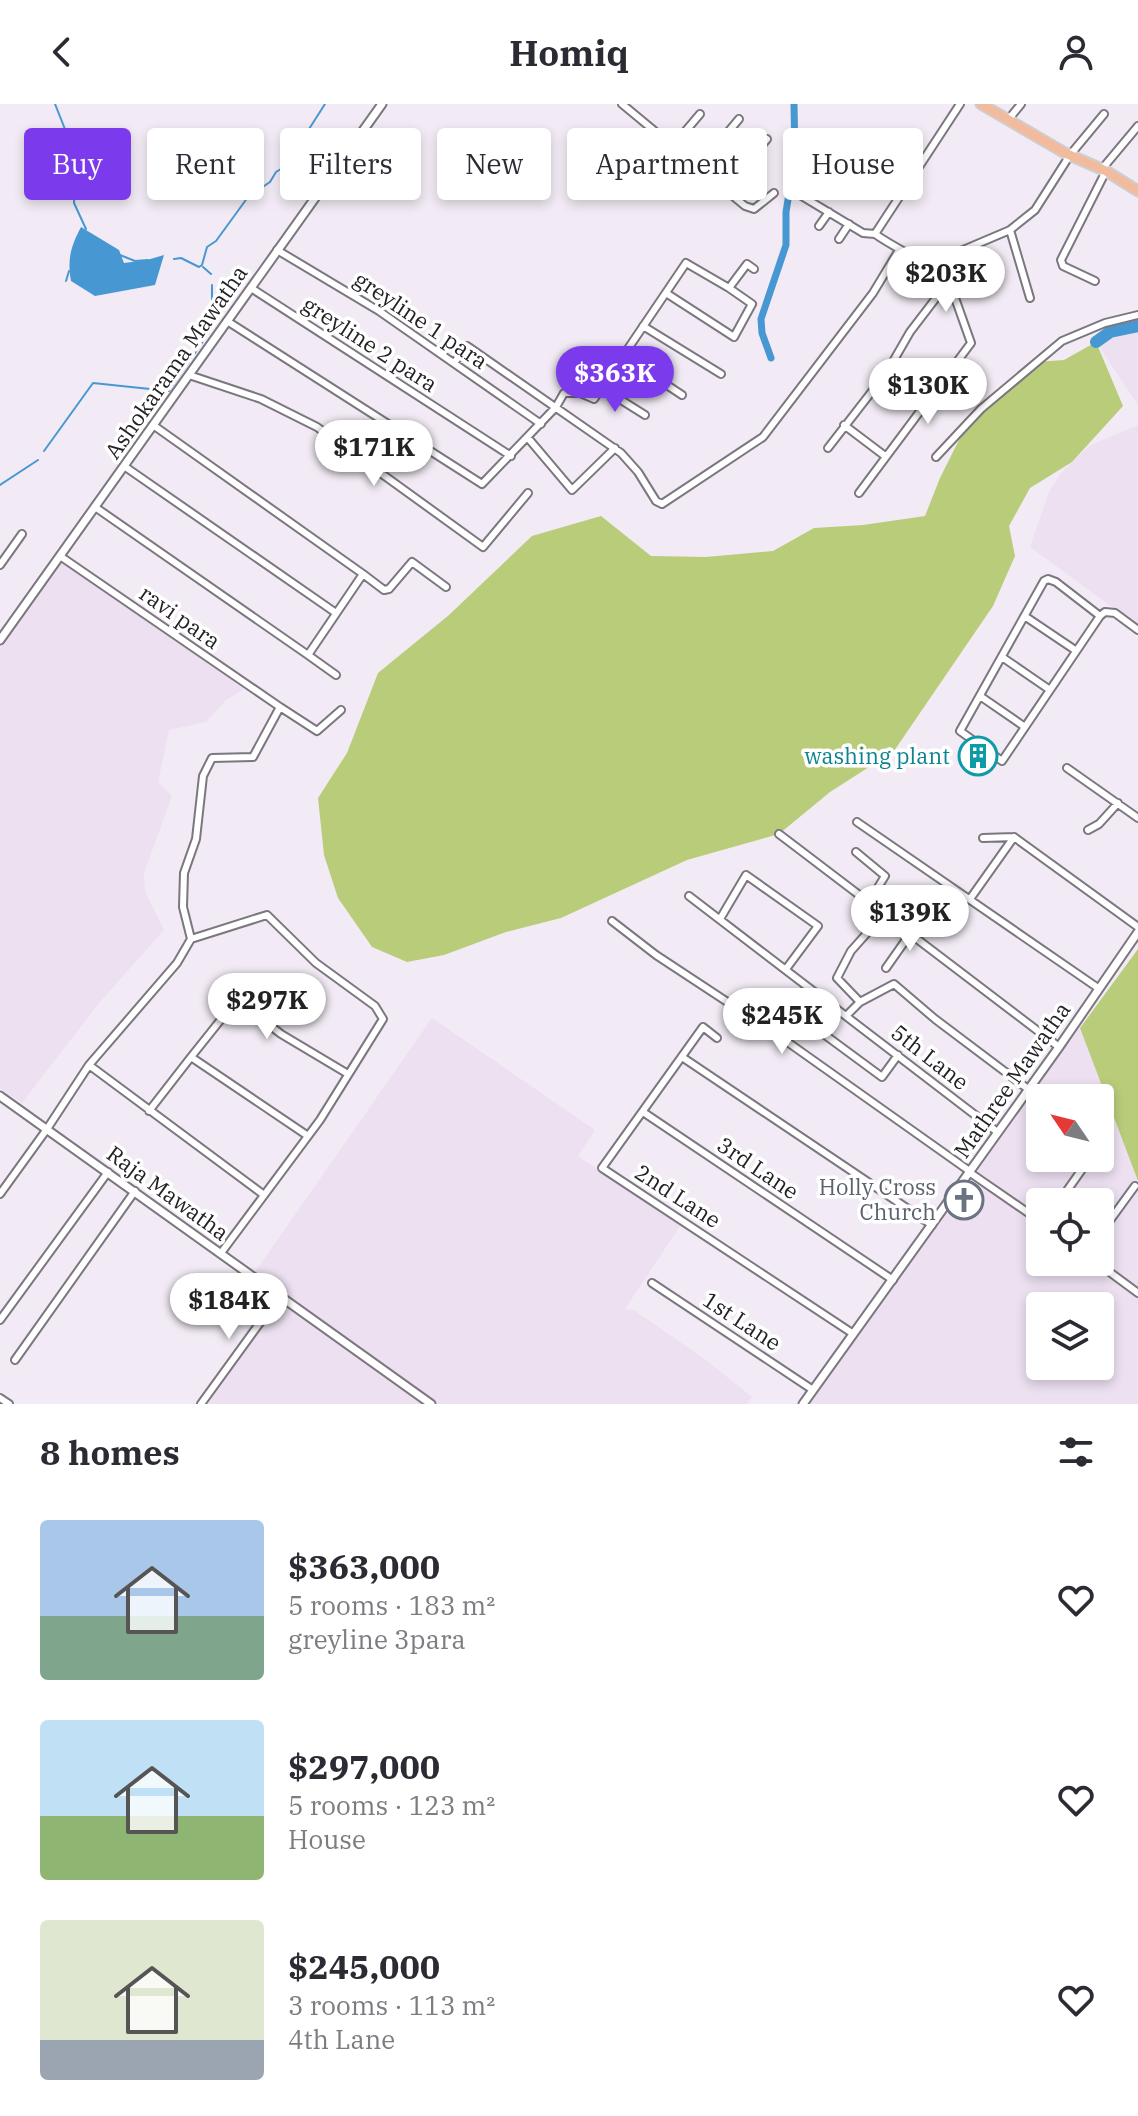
<!DOCTYPE html>
<meta charset="utf-8">
<style>
body{margin:0;font-family:"IBM Plex Serif",serif;background:#f7f7f7;color:#2b2b33;height:100vh;display:flex;flex-direction:column;font-size:30px;white-space:nowrap}
*{box-sizing:border-box;margin:0}
p{font-size:26px;color:#7c7c81}
.icon{flex:none;width:44px;height:44px;fill:none;stroke:currentColor;stroke-width:2;stroke-linecap:round;stroke-linejoin:round}
.map{position:relative;height:1300px;overflow:hidden}
.drawer{display:flex;flex-direction:column;background:#fff;flex:1}
.drawer>*{flex:none}
.top-card{position:absolute;left:24px;top:24px;width:1090px;height:72px;display:flex;gap:16px}
.needle{width:52px;rotate:305deg}
.tools{position:absolute;left:1026px;top:980px;display:grid;gap:16px}
.tools a{display:grid;place-items:center;width:88px;height:88px;border-radius:8px;background:#fff;box-shadow:0 4px 12px #0003;font-size:40px}
.price{position:absolute;translate:-50% -68px;padding:0 18px;border-radius:28px;background:#fff;color:#222;font-size:26px;line-height:52px;filter:drop-shadow(0 2px 4px #0008)}
.price::after{content:'';position:absolute;left:50%;top:48px;width:24px;height:18px;margin-left:-12px;background:inherit;clip-path:polygon(0 0,100% 0,50% 100%)}
.price.selected{background:#7c3aed;color:#fff}
ul{padding:0;list-style:none}
li{display:flex;align-items:center;gap:24px;height:200px;padding:0 40px}
li span{display:grid;place-items:center;flex:none;width:224px;height:160px;border-radius:8px;color:#555}
li>.icon{margin-inline-start:auto}
span .icon{width:96px;height:96px;fill:#fffc;stroke-width:1}
li b{font-size:34px}
h2{display:flex;justify-content:space-between;align-items:center;height:96px;padding:0 40px;font-size:34px}
.tag{padding:0 28px;border-radius:8px;background:#fff;box-shadow:0 4px 12px #0003;font-size:28px;line-height:72px}
.tag.selected{background:#7c3aed;color:#fff}
header{display:flex;justify-content:space-between;align-items:center;height:104px;padding:0 40px;background:#fff;font-size:36px;font-weight:700}
.map>svg:first-child{display:block}
.built{fill:#ece0f1;fill-rule:evenodd}
.green{fill:#b9cc7a}
.water{fill:#4798d2}
.lines{fill:none;stroke-linecap:round;stroke-linejoin:round}
.stream{stroke:#4798d2;stroke-width:2}
.canal{stroke:#4798d2;stroke-width:7}
.river{stroke:#4798d2;stroke-width:12}
.minor-casing{stroke:#7c767f;stroke-width:10}
.tertiary-casing{stroke:#7c767f;stroke-width:11}
.primary-casing{stroke:#cfcecf;stroke-width:13}
.minor{stroke:#fff;stroke-width:6}
.tertiary{stroke:#fff;stroke-width:7}
.primary{stroke:#f2bb9d;stroke-width:9}
.labels{text-anchor:middle;stroke-width:7;stroke-linejoin:round;paint-order:stroke}
.street-label{font-size:22px;fill:#232124;stroke:#fff}
.culture-label{font-size:22px;fill:#0d838f;stroke:#fff;text-anchor:end}
.worship-label{font-size:22px;fill:#5b616d;stroke:#fff;text-anchor:end}
</style>
<header><svg class="icon" aria-label="back" viewBox="0 0 24 24"><path d="M15 5l-7 7 7 7"/></svg>Homiq<svg class="icon" aria-label="person" viewBox="0 0 24 24"><circle cx="12" cy="8" r="4"/><path d="M4 21q1-7 8-7t8 7"/></svg></header>
<div class="map">
<svg width="1138" height="1300" viewBox="0 0 1138 1300">
<rect width="100%" height="100%" fill="#f2ebf5"/>
<path class="built" d="M1138,226V301L1096,238Z
M1138,321V522L1030,443L1049,388L1060,370L1089,342Z
M63,454L244,585L226,596L206,618L169,626L158,678L172,692L144,769L145,787L164,826L99,899L22,999L0,984V544Z
M432,914L595,1026L578,1052L680,1122L625,1205L634,1206L706,1256L752,1293L747,1300H436L255,1168Z
M1080,924L1138,1077V1300H805ZM1040,994H1100V1054H1040ZM1040,1098H1100V1158H1040ZM1040,1202H1100V1262H1040Z
M279,1198L358,1254L425,1300H208Z"/>
<path class="green" d="M1096,238L1123,302L1072,358L1030,384L1009,422L1015,452L993,502L894,647L830,688L779,730L687,756L561,814L506,828L444,851L407,858L372,843L338,794L324,751L318,694L347,649L378,569L449,511L532,432L601,412L651,452L706,453L773,447L814,424L863,421L925,412L940,374L968,318L1036,258L1064,256Z
M1138,845V1077L1080,924Z"/>
<path class="water" d="M81,123L119,146L124,159L147,156L164,151L155,181L95,192L71,177C67,155 71,142 81,123Z"/>
<g class="lines">
<path class="stream" d="M55,0L76,53L74,99L86,125
M120,151L135,157L148,156
M174,155L181,154L199,163L202,161L207,143L216,137L248,93L270,78L276,68L299,54L302,36L325,0
M203,163L211,170
M66,177L69,167
M212,181V203
M44,347L93,279L169,287L212,224V215
M0,381L38,356"/>
<path class="canal" d="M771,254L762,229L761,215L786,141V108L795,53L794,0"/>
<path class="river" d="M1096,238L1110,228L1138,222"/>
<defs>
<path id="minor" d="M622,0L745,102L754,105L774,89
M1008,16L1021,0
M672,43L700,10
M698,64L739,15
M1102,65L1138,22
M725,86L767,35
M800,91L863,129L875,130
M819,122L829,108
M1010,126L1030,194
M839,135L849,120
M277,146L379,207L541,320
M937,166L963,146L1010,126L1035,106L1070,51L1104,10
M1095,177L1063,162L1061,156L1106,67
M251,184L511,352
M666,189L734,233L752,200L729,184
M227,217L482,380L556,303L564,289H580L594,295L686,159L729,184L747,160L754,165
M643,222L721,270
M623,252L682,291
M454,259L467,242L470,244L621,349L638,368L656,397L662,400L763,333L873,189L899,146
M189,271L261,295L317,323L483,443L528,389
M602,284L645,311
M153,321L363,470
M844,321L885,352
M528,334L572,386L615,344
M828,344L887,268L910,228L949,177C927,157 899,147 875,130L960,0
M936,353L981,305L1062,237L1105,219L1138,211
M124,362L336,509
M859,389L971,239L949,177
M95,403L308,551
M60,452L280,603
M0,461L22,430
M1100,512L1056,478L1048,475L1044,477L960,627L1002,657L1100,512L1105,508L1115,509L1138,526
M1026,513L1075,546
M1002,553L1050,586
M336,571L308,551L363,470L384,486L389,485L412,458L446,483
M980,592L1025,623
M1067,664L1138,714
M857,718L1098,884
M1088,726L1099,720L1118,699
M779,730L1059,943
M983,734L1014,733
M856,748L885,772L869,798
M689,792L996,1027
M970,795L1014,733L1138,823
M720,815L746,771L818,822L786,865
M612,817L656,851L779,932L968,1066
M191,835L267,811L316,859L375,902L383,915L320,1016L221,1149
M191,835L177,859L89,961L264,1091
M191,835L183,803L184,769L196,735L203,672L212,654L253,653L280,603L317,627L341,606
M886,864L910,830
M860,898L837,874L851,847L884,810
M846,912L860,898L894,880L935,915L1028,985
M802,914L882,973L898,951
M717,934L703,923L602,1064L852,1229
M191,953L223,913L241,907L259,913L281,930L348,970
M682,953L932,1121
M149,1007L191,953L308,1032
M643,1008L893,1176
M1100,1040L1108,1029
M969,1068L1040,1117
M0,1090L47,1025L89,961
M1059,1098L1090,1054
M1100,1130L1135,1082
M1096,1158L1138,1189
M652,1179L813,1286
M0,1216L108,1068
M15,1256L135,1087
M0,1294L9,1300
M201,1300L280,1191"/>
<path id="tertiary" d="M0,536L382,0
M0,992L431,1300
M803,1300L1059,943L1138,828"/>
<path id="primary" d="M981,0L1065,49L1106,67L1138,87"/>
</defs>
<use href="#minor" class="minor-casing"/>
<use href="#tertiary" class="tertiary-casing"/>
<use href="#primary" class="primary-casing"/>
<use href="#minor" class="minor"/>
<use href="#tertiary" class="tertiary"/>
<use href="#primary" class="primary"/>
</g>
<defs>
<symbol id="building-ring" viewBox="-11 -11 22 22"><circle r="9.5" fill="#fff" stroke="#0f9aa8" stroke-width="1.5"/><path d="M-4-6H4V6H1V3H-1V6H-4ZM-2.5-4.3h1.7v1.8h-1.7ZM.8-4.3h1.7v1.8H.8ZM-2.5-1h1.7V.8h-1.7ZM.8-1h1.7V.8H.8Z" fill="#0f9aa8"/></symbol>
<symbol id="church-ring" viewBox="-11 -11 22 22"><circle r="9.5" fill="#fff" stroke="#6b7280" stroke-width="1.5"/><path d="M-1.2-6h2.4v3.5h3.3v2.4h-3.3V6h-2.4V-.1h-3.3v-2.4h3.3Z" fill="#6b7280"/></symbol>
</defs>
<g fill-rule="evenodd">
<use href="#building-ring" x="956" y="630" width="44" height="44"/>
<use href="#church-ring" x="942" y="1074" width="44" height="44"/>
</g>
<g class="labels">
<g class="street-label">
<text transform="translate(421 216) rotate(34)" y="8">greyline 1 para</text>
<text transform="translate(370 240) rotate(33)" y="8">greyline 2 para</text>
<text transform="translate(176 258) rotate(-55)" y="8">Ashokarama Mawatha</text>
<text transform="translate(180 513) rotate(35)" y="8">ravi para</text>
<text transform="translate(930 953) rotate(38)" y="8">5th Lane</text>
<text transform="translate(1012 976) rotate(-55)" y="8">Mathree Mawatha</text>
<text transform="translate(758 1064) rotate(34)" y="8">3rd Lane</text>
<text transform="translate(168 1089) rotate(36)" y="8">Raja Mawatha</text>
<text transform="translate(678 1092) rotate(33)" y="8">2nd Lane</text>
<text transform="translate(742 1217) rotate(33)" y="8">1st Lane</text>
</g>
<g class="culture-label">
<text x="950" y="660">washing plant</text>
</g>
<g class="worship-label">
<text x="936" y="1091">Holly Cross<tspan x="936" dy="25">Church</tspan></text>
</g>
</g>
</svg>
<div class="tools">
<a><svg class="needle" viewBox="-14 -14 28 28"><path d="M0-13l5 13h-10z" fill="#e53935"/><path d="M0 13l5-13h-10z" fill="#7c7c81"/></svg></a>
<a><svg class="icon" aria-label="locate" viewBox="0 0 24 24"><circle cx="12" cy="12" r="6"/><path d="M12 2v4M12 18v4M2 12h4M18 12h4"/></svg></a>
<a><svg class="icon" aria-label="layers" viewBox="0 0 24 24"><path d="M12 4l9 5-9 5-9-5zM3 14l9 5 9-5"/></svg></a>
</div>
<b class="price" style="left:946px;top:210px">$203K</b>
<b class="price selected" style="left:615px;top:310px">$363K</b>
<b class="price" style="left:928px;top:322px">$130K</b>
<b class="price" style="left:374px;top:384px">$171K</b>
<b class="price" style="left:910px;top:849px">$139K</b>
<b class="price" style="left:267px;top:937px">$297K</b>
<b class="price" style="left:782px;top:952px">$245K</b>
<b class="price" style="left:229px;top:1237px">$184K</b>
<div class="top-card">
<a class="tag selected">Buy</a>
<a class="tag">Rent</a>
<a class="tag">Filters</a>
<a class="tag">New</a>
<a class="tag">Apartment</a>
<a class="tag">House</a>
</div>
</div>
<section class="drawer">
<h2>8 homes<svg class="icon" aria-label="filters" viewBox="0 0 24 24"><path d="M4 7h16M4 17h16"/><circle cx="9" cy="7" r="2"/><circle cx="15" cy="17" r="2"/></svg></h2>
<ul>
<li><span style="background:linear-gradient(#a9c7e8 60%,#7fa58c 0)"><svg class="icon" aria-label="home" viewBox="0 0 24 24"><path d="M3 11l9-7 9 7M6 9v11h12V9"/></svg></span><div><b>$363,000</b><p>5 rooms · 183 m²</p><p>greyline 3para</p></div><svg class="icon" aria-label="heart" viewBox="0 0 24 24"><path d="M12 20l-8-8c-3-5 5-10 8-4 3-6 11-1 8 4z"/></svg></li>
<li><span style="background:linear-gradient(#bfe0f5 60%,#8fb573 0)"><svg class="icon" aria-label="home" viewBox="0 0 24 24"><path d="M3 11l9-7 9 7M6 9v11h12V9"/></svg></span><div><b>$297,000</b><p>5 rooms · 123 m²</p><p>House</p></div><svg class="icon" aria-label="heart" viewBox="0 0 24 24"><path d="M12 20l-8-8c-3-5 5-10 8-4 3-6 11-1 8 4z"/></svg></li>
<li><span style="background:linear-gradient(#dfe7d0 75%,#9aa5b1 0)"><svg class="icon" aria-label="home" viewBox="0 0 24 24"><path d="M3 11l9-7 9 7M6 9v11h12V9"/></svg></span><div><b>$245,000</b><p>3 rooms · 113 m²</p><p>4th Lane</p></div><svg class="icon" aria-label="heart" viewBox="0 0 24 24"><path d="M12 20l-8-8c-3-5 5-10 8-4 3-6 11-1 8 4z"/></svg></li>
</ul>
</section>
